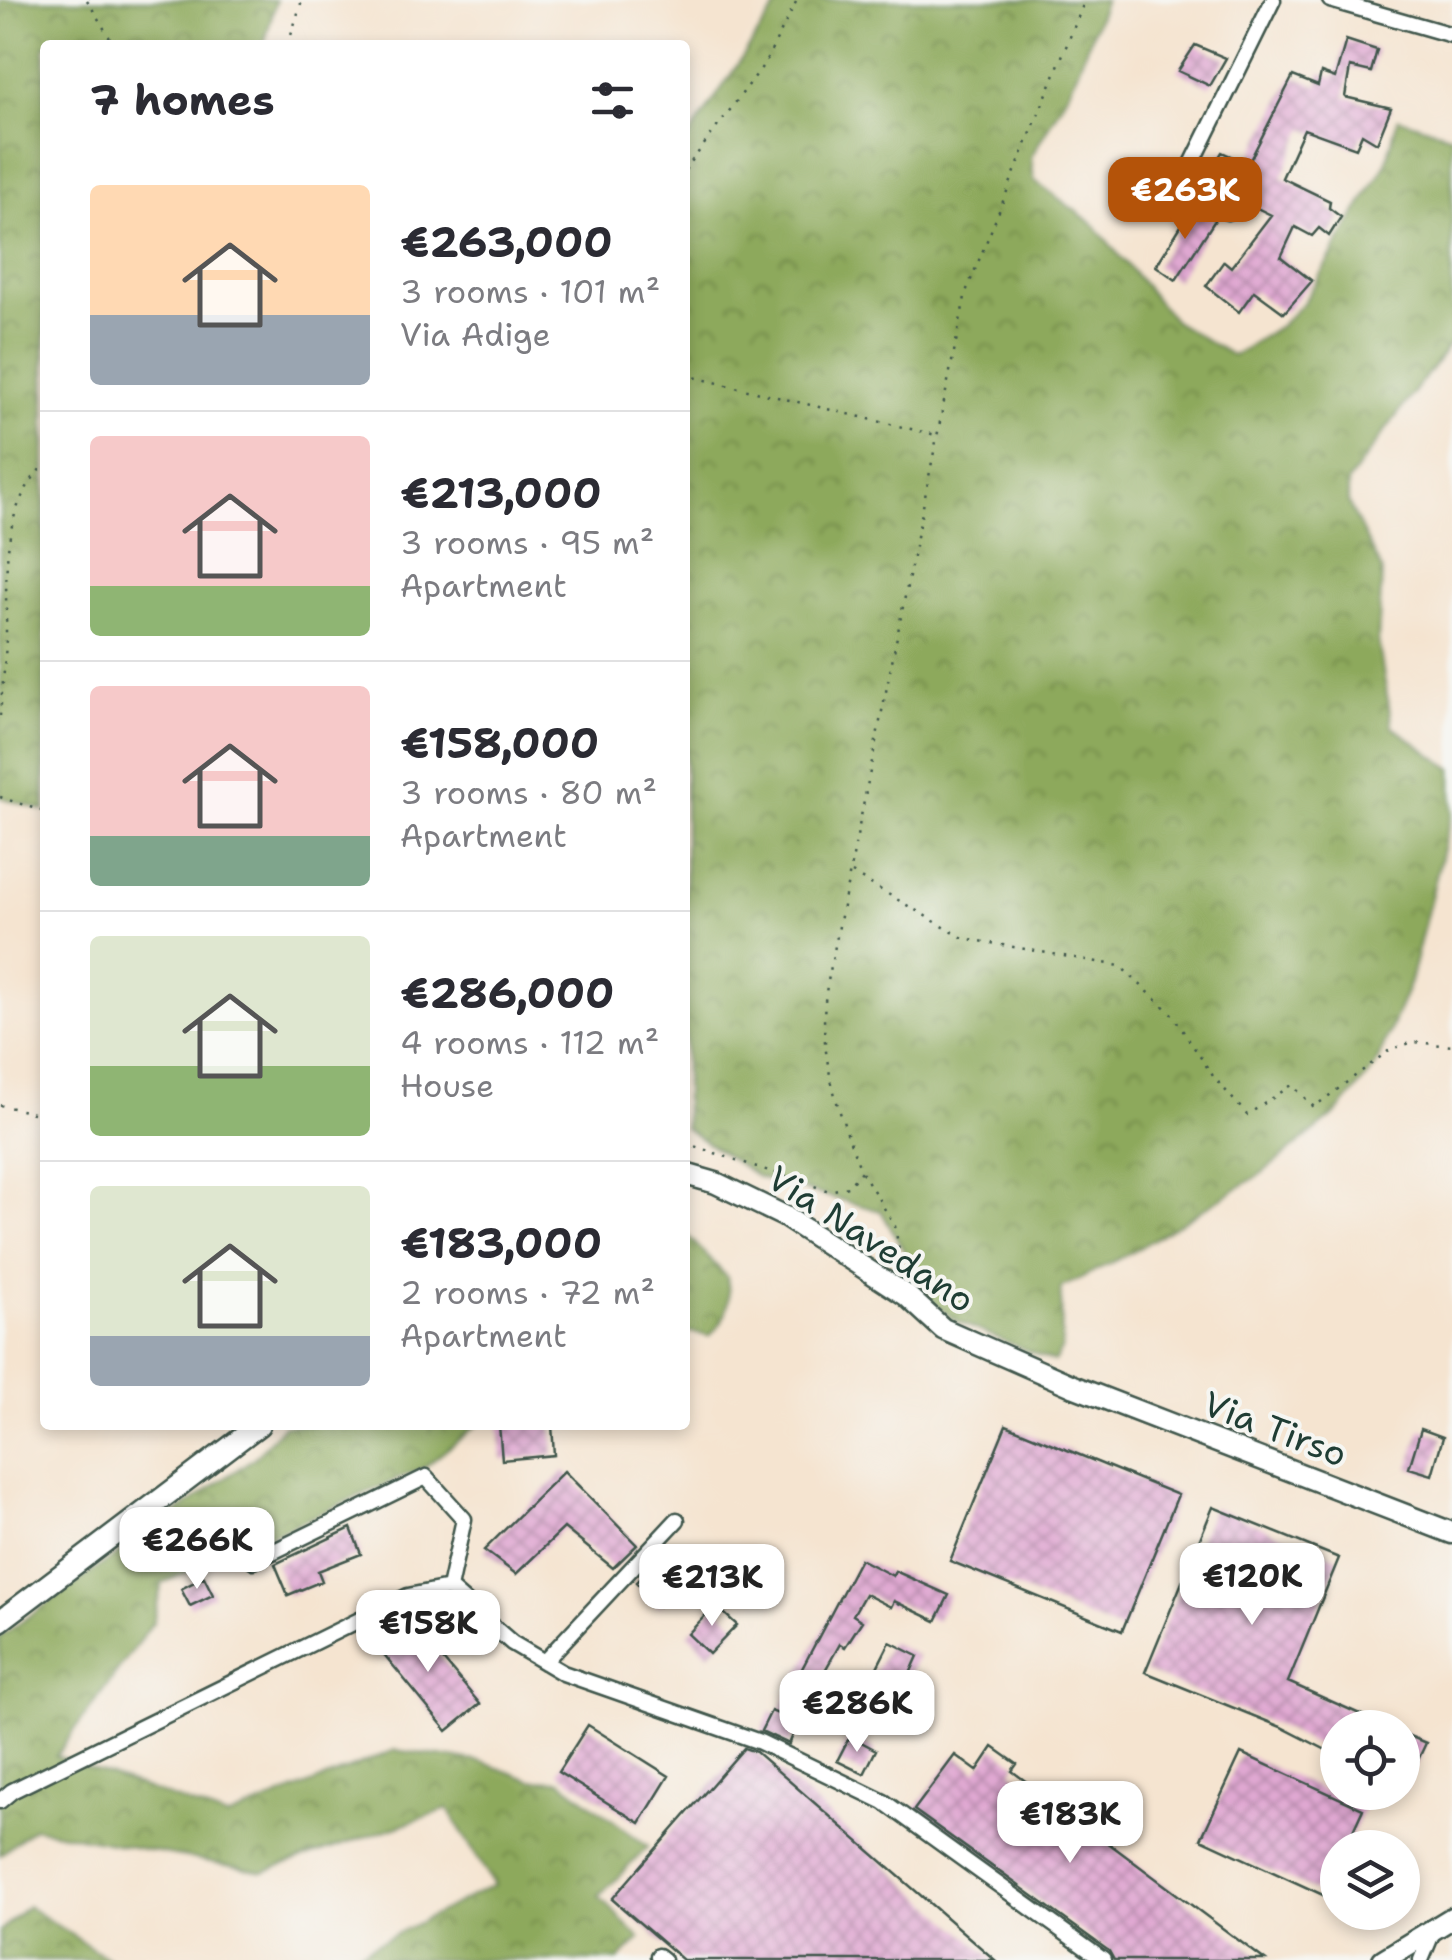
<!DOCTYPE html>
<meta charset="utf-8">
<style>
body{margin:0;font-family:"Shantell Sans",sans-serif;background:#f2f2f3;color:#2b2b33;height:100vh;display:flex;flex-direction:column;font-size:38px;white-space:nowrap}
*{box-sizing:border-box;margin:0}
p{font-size:32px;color:#7c7c81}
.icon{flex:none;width:55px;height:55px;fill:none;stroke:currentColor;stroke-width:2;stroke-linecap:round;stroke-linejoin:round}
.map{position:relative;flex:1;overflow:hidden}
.details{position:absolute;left:40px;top:40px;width:650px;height:1390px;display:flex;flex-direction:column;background:#fff;border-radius:10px;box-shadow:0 5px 15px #0003}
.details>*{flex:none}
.fabs{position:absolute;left:1320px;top:1710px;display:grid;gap:20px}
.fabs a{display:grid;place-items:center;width:100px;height:100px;border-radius:50%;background:#fff;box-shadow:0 5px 15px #0003;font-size:50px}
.price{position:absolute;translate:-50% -85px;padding:0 22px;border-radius:20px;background:#fff;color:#222;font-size:32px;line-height:65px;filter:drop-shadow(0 2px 5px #0008)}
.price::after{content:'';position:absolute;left:50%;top:60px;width:30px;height:22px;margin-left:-15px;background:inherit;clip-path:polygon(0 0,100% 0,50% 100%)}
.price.selected{background:#b45309;color:#fff}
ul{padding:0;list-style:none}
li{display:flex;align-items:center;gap:30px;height:250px;padding:0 50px}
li+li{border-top:2px solid #e1e1e2}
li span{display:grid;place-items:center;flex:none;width:280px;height:200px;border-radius:10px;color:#555}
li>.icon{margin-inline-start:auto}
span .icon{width:120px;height:120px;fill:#fffc;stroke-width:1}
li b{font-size:42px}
h2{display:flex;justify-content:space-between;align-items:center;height:120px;padding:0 50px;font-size:42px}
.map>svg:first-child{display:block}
.forest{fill:url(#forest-crowns);stroke:#567348;stroke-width:2.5}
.building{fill:url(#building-cross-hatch)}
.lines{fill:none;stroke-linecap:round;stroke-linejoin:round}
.street-casing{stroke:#3f564b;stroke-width:19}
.secondary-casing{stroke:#3f564b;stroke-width:25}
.path{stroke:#3f564b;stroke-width:2.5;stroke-dasharray:2.5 8;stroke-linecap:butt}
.street{stroke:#fff;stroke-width:14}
.secondary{stroke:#fff;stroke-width:20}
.labels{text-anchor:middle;stroke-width:8;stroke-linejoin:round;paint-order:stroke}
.street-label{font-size:35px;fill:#1f3d34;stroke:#f6f6f2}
</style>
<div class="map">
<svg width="1452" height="1960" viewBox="0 0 1452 1960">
<defs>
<pattern id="forest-crowns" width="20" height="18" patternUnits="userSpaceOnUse" patternTransform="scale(2.5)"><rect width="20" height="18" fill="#8da95b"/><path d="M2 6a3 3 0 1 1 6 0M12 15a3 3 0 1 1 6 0" fill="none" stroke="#738b4c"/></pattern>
<pattern id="building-cross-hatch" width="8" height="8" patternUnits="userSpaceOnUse" patternTransform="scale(2.5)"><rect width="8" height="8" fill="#e0a8d2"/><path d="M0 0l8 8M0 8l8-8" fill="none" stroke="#b58aab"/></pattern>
</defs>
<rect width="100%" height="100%" fill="#f6f6f2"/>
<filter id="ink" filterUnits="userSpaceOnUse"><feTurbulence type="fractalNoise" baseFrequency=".01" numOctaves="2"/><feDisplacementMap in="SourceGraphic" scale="20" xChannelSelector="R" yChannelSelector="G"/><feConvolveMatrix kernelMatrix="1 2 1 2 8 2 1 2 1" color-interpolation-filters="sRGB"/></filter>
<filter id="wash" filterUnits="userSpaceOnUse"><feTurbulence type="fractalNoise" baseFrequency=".0048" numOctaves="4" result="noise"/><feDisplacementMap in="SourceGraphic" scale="40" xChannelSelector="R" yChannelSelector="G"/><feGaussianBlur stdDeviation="2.25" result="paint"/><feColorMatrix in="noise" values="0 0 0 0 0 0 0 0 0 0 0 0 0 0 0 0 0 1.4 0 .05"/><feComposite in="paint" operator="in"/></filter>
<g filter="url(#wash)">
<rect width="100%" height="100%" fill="#f5e4d0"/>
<path class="forest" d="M0,0H276L264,45H45V811L0,797Z
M781,0H1105L1071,87L1031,157L1034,180L1093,224L1174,321L1233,356L1281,325L1304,302L1386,163L1398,118L1452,136V341L1348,481V503L1382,571L1378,640L1392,726L1452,769V812L1410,982L1375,1067L1337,1113L1261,1174L1134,1251L1061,1288L1062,1348L1054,1362L956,1321L934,1303L881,1211L758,1177L685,1128V143Z
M685,1233L727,1277C731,1300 728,1321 709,1336L685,1331Z
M284,1425H477L425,1467L162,1583L153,1622L56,1756L227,1818L395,1750L482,1762L531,1780L561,1781L648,1847L599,1896L640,1939L619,1960H344L494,1885L448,1809L263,1872L33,1828L0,1855V1637L255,1457Z
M27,1906L110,1960H0V1931Z"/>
<g id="blocks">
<path class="building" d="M1346,40L1377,50L1371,72L1350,67L1345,97L1391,108L1377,143L1362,134L1356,148L1304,129L1282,178L1330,201L1329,208L1341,217L1329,236L1319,228L1312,236L1295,227L1281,257L1312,281L1284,313L1254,291L1239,312L1206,286L1224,261L1231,267L1271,215L1204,182L1222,152L1248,164L1293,76L1318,86L1321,73L1335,78Z
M1195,45L1226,58L1210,86L1178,71Z
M1194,205L1215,220L1176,280L1156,266Z
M499,1425H552L554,1455L502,1460Z
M1006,1425L1178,1495L1122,1631L950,1561Z
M1421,1429L1443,1437L1432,1475L1409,1468Z
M564,1471L637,1545L613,1568L564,1528L516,1574L484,1550Z
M1213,1507L1339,1558L1288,1682L1391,1728H1338V1756L1281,1727L1145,1672Z
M351,1528L361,1554L318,1571L322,1581L288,1595L275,1564Z
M668,1551L691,1574L659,1606L636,1582Z
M860,1559L893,1576L895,1571L949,1595L936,1621L894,1601L891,1607L865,1594L853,1615L862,1621L845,1647L840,1644L814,1690L841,1704L831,1722L805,1709L789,1744L761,1731L771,1711L778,1714Z
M204,1577L213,1595L190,1606L181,1589Z
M715,1605L737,1625L709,1654L688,1634Z
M409,1619L480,1704L447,1731L377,1646Z
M890,1642L918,1656L909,1676L904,1674L889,1707L863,1695Z
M588,1725L669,1776L640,1823L558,1772Z
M1402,1733L1426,1743L1402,1794Z
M850,1736L876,1750L864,1774L837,1761Z
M993,1747L1017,1764L1012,1771L1265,1960H1114L1109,1951L914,1810L955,1755L977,1771Z
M744,1748L756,1752L995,1960H683L612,1899Z
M1241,1753L1363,1809L1345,1848H1338V1864L1323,1895L1201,1839Z"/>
</g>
</g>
<g filter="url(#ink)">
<use href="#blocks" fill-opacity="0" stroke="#3f564b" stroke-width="2.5"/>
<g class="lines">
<defs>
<path id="street" d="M1330,0L1452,35
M1227,212L1182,184L1273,0
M254,1561L426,1477L464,1519L449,1588L512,1643L563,1673L760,1742L884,1802L1103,1960
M544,1662L677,1520
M0,1801L12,1791L408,1596L449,1588
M658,1956L663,1960
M1421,1960L1434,1929"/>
<path id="secondary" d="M685,1174L716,1183L784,1216L906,1295L943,1329L1075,1387L1452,1533
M0,1621L259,1425
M1383,1960L1452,1918"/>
</defs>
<use href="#street" class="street-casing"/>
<use href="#secondary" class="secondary-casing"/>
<path class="path" d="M87,0L114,45
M288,45L302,0
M685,170L765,63L797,0
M685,375L936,435
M0,716C2,688 6,659 6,631C7,570 0,510 45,464
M0,797L45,812
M852,873L963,938L1120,966L1171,1013L1213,1076L1247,1115L1292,1085L1314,1107L1391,1049L1414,1042L1452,1046
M0,1105L45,1116
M685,1143L829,1191L848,1187L861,1171C838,1110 816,1052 827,986L966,292L1085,0
M862,1172L895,1226L902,1269"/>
<use href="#street" class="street"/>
<use href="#secondary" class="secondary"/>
</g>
</g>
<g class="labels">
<g class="street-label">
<text transform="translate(871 1239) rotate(33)" y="12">Via Navedano</text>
<text transform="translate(1275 1429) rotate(21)" y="12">Via Tirso</text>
</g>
</g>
</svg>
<div class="fabs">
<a><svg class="icon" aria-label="locate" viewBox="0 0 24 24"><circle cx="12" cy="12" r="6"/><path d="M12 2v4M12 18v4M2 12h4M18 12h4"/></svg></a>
<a><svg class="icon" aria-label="layers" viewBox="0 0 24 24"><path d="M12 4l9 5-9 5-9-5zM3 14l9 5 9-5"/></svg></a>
</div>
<b class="price selected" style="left:1185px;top:242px">€263K</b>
<b class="price" style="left:197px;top:1592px">€266K</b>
<b class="price" style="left:1252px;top:1628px">€120K</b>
<b class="price" style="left:712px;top:1629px">€213K</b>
<b class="price" style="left:428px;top:1675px">€158K</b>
<b class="price" style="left:857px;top:1755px">€286K</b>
<b class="price" style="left:1070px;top:1866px">€183K</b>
<section class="details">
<h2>7 homes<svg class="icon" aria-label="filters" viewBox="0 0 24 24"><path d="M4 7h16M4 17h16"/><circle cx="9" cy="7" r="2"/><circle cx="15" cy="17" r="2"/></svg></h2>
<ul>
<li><span style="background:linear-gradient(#ffd9b3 65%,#9aa5b1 0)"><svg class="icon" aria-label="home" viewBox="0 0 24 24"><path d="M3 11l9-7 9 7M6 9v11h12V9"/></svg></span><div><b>€263,000</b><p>3 rooms · 101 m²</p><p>Via Adige</p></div></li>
<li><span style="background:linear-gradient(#f6c9c9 75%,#8fb573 0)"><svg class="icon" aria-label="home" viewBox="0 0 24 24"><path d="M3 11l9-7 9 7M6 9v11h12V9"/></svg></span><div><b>€213,000</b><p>3 rooms · 95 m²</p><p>Apartment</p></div></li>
<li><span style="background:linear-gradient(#f6c9c9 75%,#7fa58c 0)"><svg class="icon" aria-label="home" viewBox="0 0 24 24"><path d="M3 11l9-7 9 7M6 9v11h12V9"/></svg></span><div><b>€158,000</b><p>3 rooms · 80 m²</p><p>Apartment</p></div></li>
<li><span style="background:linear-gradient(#dfe7d0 65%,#8fb573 0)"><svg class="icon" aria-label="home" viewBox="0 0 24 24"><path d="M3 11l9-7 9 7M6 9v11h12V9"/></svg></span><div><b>€286,000</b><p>4 rooms · 112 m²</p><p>House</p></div></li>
<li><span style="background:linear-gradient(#dfe7d0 75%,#9aa5b1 0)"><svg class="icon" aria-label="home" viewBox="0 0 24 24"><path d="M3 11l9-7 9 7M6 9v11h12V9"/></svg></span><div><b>€183,000</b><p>2 rooms · 72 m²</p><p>Apartment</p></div></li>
</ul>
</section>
</div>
